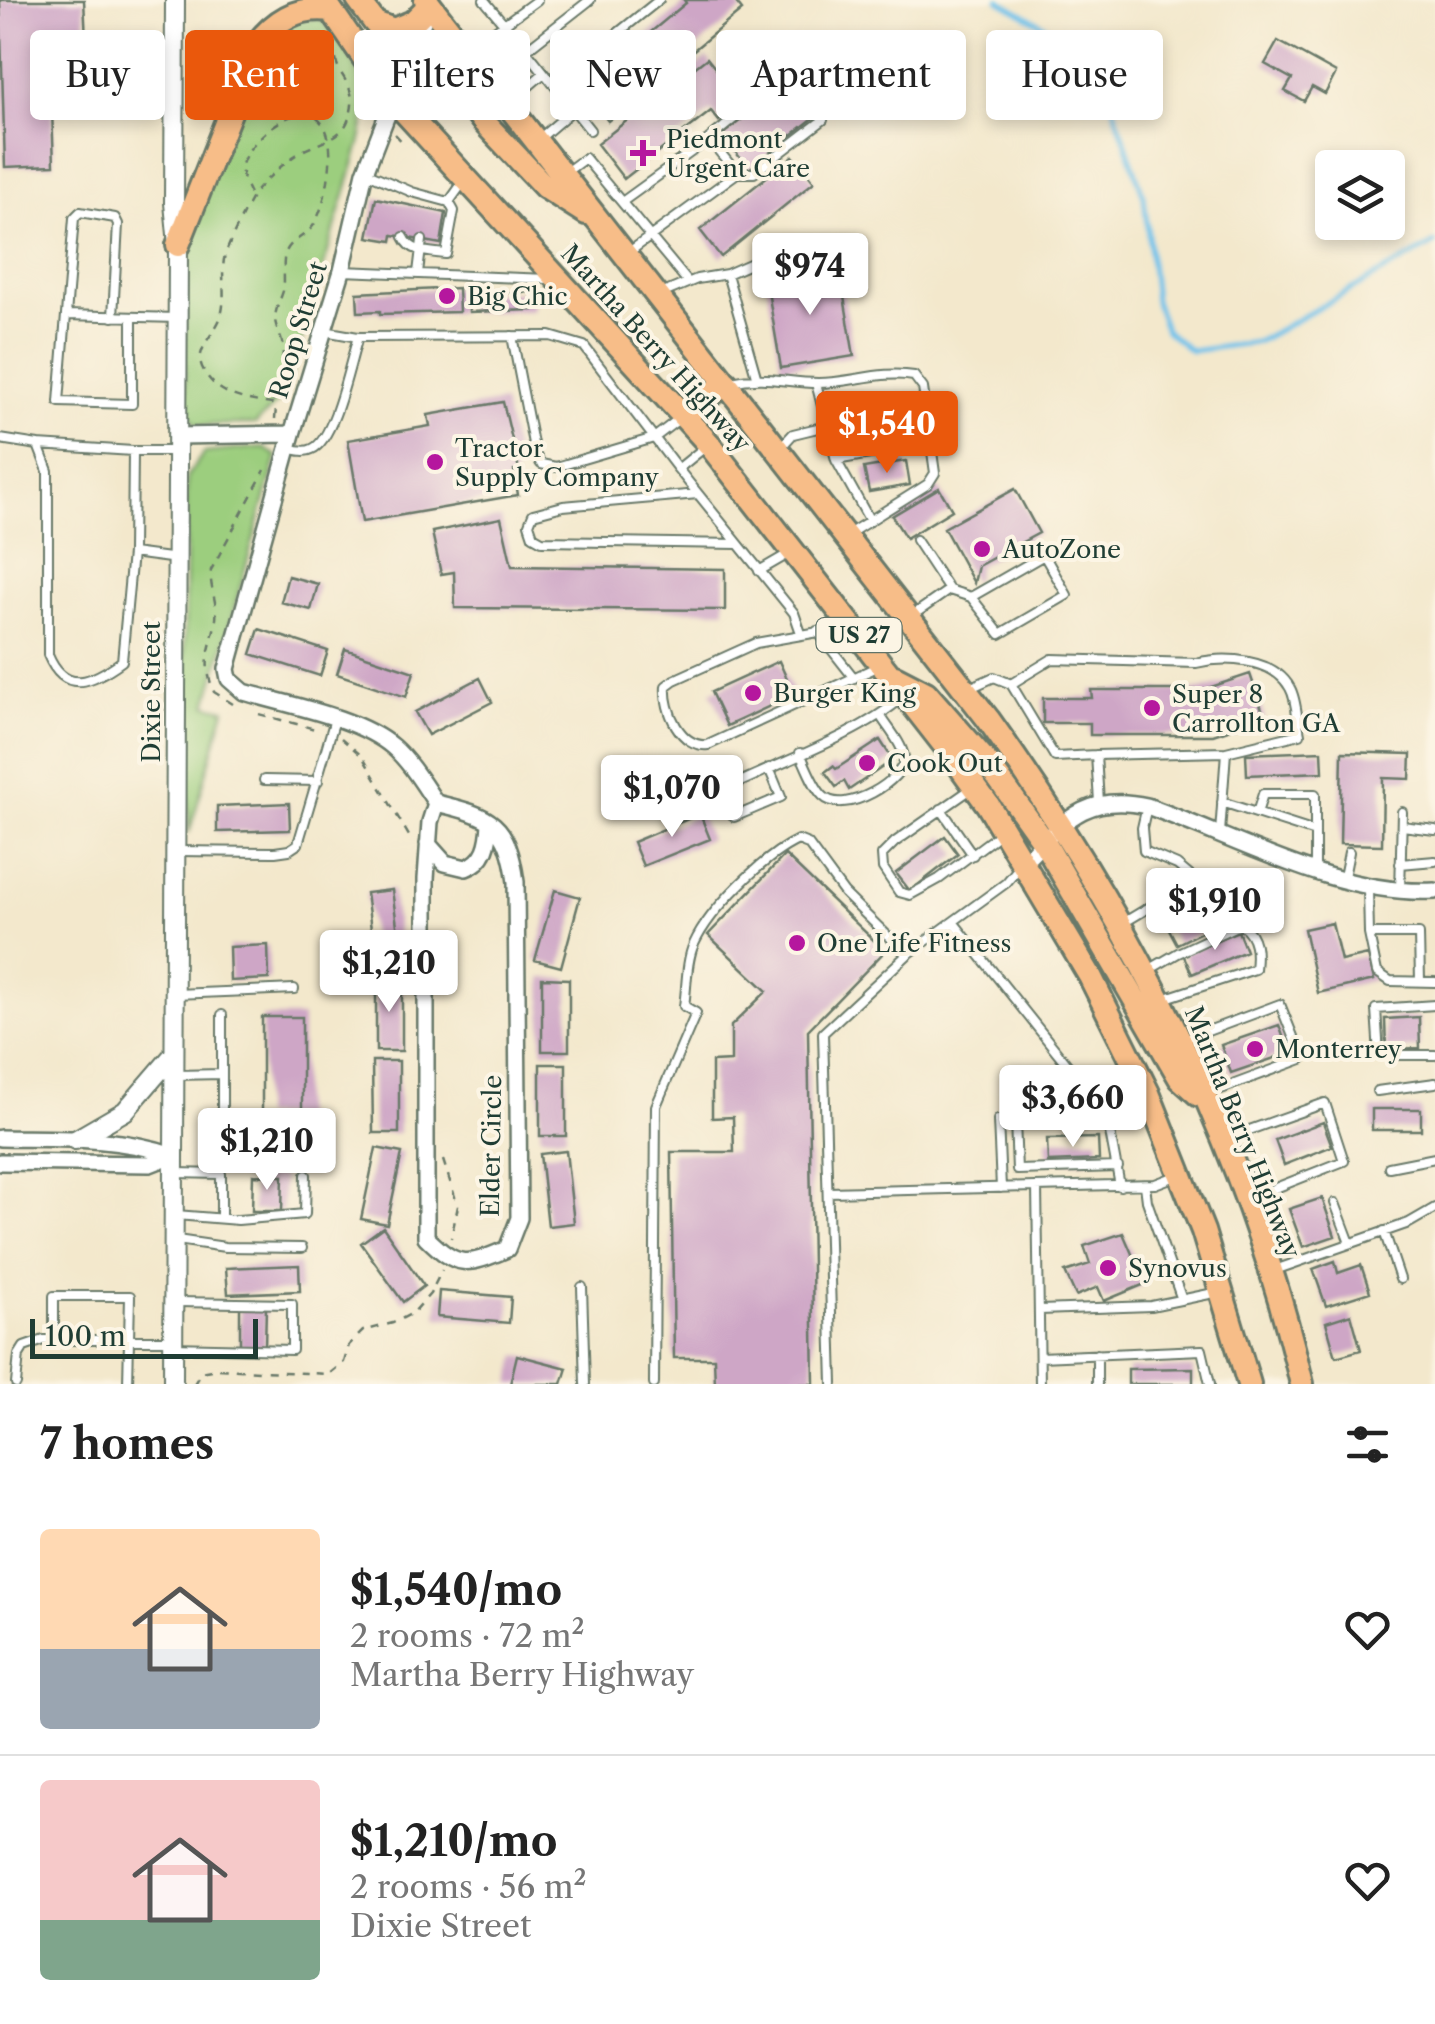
<!DOCTYPE html>
<meta charset="utf-8">
<style>
body{margin:0;font-family:"Libre Caslon Text",serif;background:#f6f6f6;color:#222;height:100vh;display:flex;flex-direction:column;font-size:38px;white-space:nowrap}
*{box-sizing:border-box;margin:0}
p{font-size:32px;color:#767676}
.icon{flex:none;width:55px;height:55px;fill:none;stroke:currentColor;stroke-width:2;stroke-linecap:round;stroke-linejoin:round}
.map{position:relative;height:1384px;overflow:hidden}
.drawer{display:flex;flex-direction:column;background:#fff;flex:1}
.drawer>*{flex:none}
.banner{position:absolute;left:30px;top:30px;width:1375px;height:90px;display:flex;gap:20px}
.controls{position:absolute;left:1315px;top:150px;display:grid;gap:20px}
.controls a{display:grid;place-items:center;width:90px;height:90px;border-radius:10px;background:#fff;box-shadow:0 5px 15px #0003;font-size:50px}
.scale{position:absolute;left:30px;bottom:25px;width:228px;box-sizing:border-box;padding-left:10px;border:5px solid #1f3d34;border-top:0;font-size:28px;line-height:35px;white-space:nowrap;color:#1f3d34;-webkit-text-stroke:8px #fcf5e5;paint-order:stroke}
.price{position:absolute;translate:-50% -85px;padding:0 22px;border-radius:10px;background:#fff;color:#222;font-size:32px;line-height:65px;filter:drop-shadow(0 2px 5px #0008)}
.price::after{content:'';position:absolute;left:50%;top:60px;width:30px;height:22px;margin-left:-15px;background:inherit;clip-path:polygon(0 0,100% 0,50% 100%)}
.price.active{background:#ea580c;color:#fff}
ul{padding:0;list-style:none}
li{display:flex;align-items:center;gap:30px;height:250px;padding:0 40px}
li+li{border-top:2px solid #e0e0e0}
li span{display:grid;place-items:center;flex:none;width:280px;height:200px;border-radius:10px;color:#555}
li>.icon{margin-inline-start:auto}
span .icon{width:120px;height:120px;fill:#fffc;stroke-width:1}
li b{font-size:42px}
h2{display:flex;justify-content:space-between;align-items:center;height:120px;padding:0 40px;font-size:42px}
.chip{padding:0 35px;border-radius:10px;background:#fff;box-shadow:0 5px 15px #0003;font-size:35px;line-height:90px}
.chip.active{background:#ea580c;color:#fff}
.map>svg:first-child{display:block}
.green{fill:#9cce7e;stroke:#5e8659;stroke-width:2.5}
.lines{fill:none;stroke-linecap:round;stroke-linejoin:round}
.stream{stroke:#6ec2eb;stroke-width:5}
.building{fill:#cea6c6}
.service-casing{stroke:#697969;stroke-width:12}
.minor-casing{stroke:#697969;stroke-width:20}
.tertiary-casing{stroke:#697969;stroke-width:22}
.primary-casing{stroke:#697969;stroke-width:28}
.path{stroke:#697969;stroke-width:2.5;stroke-dasharray:8 8;stroke-linecap:butt}
.service{stroke:#fff;stroke-width:8}
.minor{stroke:#fff;stroke-width:15}
.tertiary{stroke:#fff;stroke-width:18}
.primary{stroke:#f7bd88;stroke-width:22}
.poi-dot{fill:#b5179e;stroke:#fcf5e5;stroke-width:4}
.labels{text-anchor:middle;stroke-width:8;stroke-linejoin:round;paint-order:stroke}
.shield{fill:#fcf5e5;stroke:#617469;stroke-width:2.5}
.shield-label{font-size:22px;font-weight:bold;fill:#1f3d34}
.poi-label{font-size:25px;fill:#1f3d34;stroke:#fcf5e5;text-anchor:start}
.street-label{font-size:25px;fill:#1f3d34;stroke:#fcf5e5}
</style>
<div class="map">
<svg width="1435" height="1384" viewBox="0 0 1435 1384">
<rect width="100%" height="100%" fill="#fcf5e5"/>
<filter id="ink" filterUnits="userSpaceOnUse"><feTurbulence type="fractalNoise" baseFrequency=".01" numOctaves="2"/><feDisplacementMap in="SourceGraphic" scale="20" xChannelSelector="R" yChannelSelector="G"/><feConvolveMatrix kernelMatrix="1 2 1 2 8 2 1 2 1" color-interpolation-filters="sRGB"/></filter>
<filter id="wash" filterUnits="userSpaceOnUse"><feTurbulence type="fractalNoise" baseFrequency=".0048" numOctaves="4" result="noise"/><feDisplacementMap in="SourceGraphic" scale="40" xChannelSelector="R" yChannelSelector="G"/><feGaussianBlur stdDeviation="2.25" result="paint"/><feColorMatrix in="noise" values="0 0 0 0 0 0 0 0 0 0 0 0 0 0 0 0 0 1.4 0 .05"/><feComposite in="paint" operator="in"/></filter>
<g filter="url(#wash)">
<rect width="100%" height="100%" fill="#f3e8cc"/>
<path class="green" d="M319,19C329,25 334,33 341,43C368,80 371,99 360,144L285,396L255,424L197,425L186,412C186,351 182,289 194,229C208,159 245,95 275,31L289,20Z
M262,447L277,456L207,705L225,709L189,833L184,676L187,476L204,453Z"/>
<g class="lines">
<path class="stream" d="M999,0L1069,40L1113,105L1144,197L1155,301L1166,331L1191,351L1257,342L1435,243"/>
</g>
<g id="blocks">
<path class="building" d="M0,0H84L88,80L51,82L54,165L5,167Z
M684,0H734L742,10L608,121L582,89L686,3Z
M1278,41L1336,73L1325,94L1312,87L1304,101L1285,91L1292,79L1265,64Z
M707,58L743,103L719,121L711,111L624,179L597,144Z
M788,83L816,116L749,169L722,135Z
M793,156L814,182L721,257L700,230Z
M376,198L446,213L441,244L393,235L392,241L368,237Z
M839,267L854,356L781,368L766,279Z
M458,288L459,312L380,314V311L358,312L357,293Z
M533,292V310L469,312L468,294Z
M904,396L911,428L853,439L847,406Z
M503,402L519,469L514,470L518,495L362,522L348,440L430,426L428,415Z
M906,461L910,485L869,492L864,468Z
M939,488L952,510L906,538L892,516Z
M1015,489L1039,533L978,566L974,583L944,528Z
M501,518L512,566L725,569V610L455,608L454,572L441,574L432,532Z
M288,576L318,584L311,610L281,602Z
M259,629L328,651L320,676L251,654Z
M345,649L414,672L406,697L337,674Z
M779,661L794,695L727,726L711,692Z
M1250,674L1265,718L1213,735H1090V723H1043V698H1092L1091,690H1202Z
M480,678L492,702L428,735L415,712Z
M880,740L893,760L849,790L844,781L836,787L825,772L833,766L836,769Z
M1322,751L1323,772L1247,775L1246,754Z
M1342,752L1411,754L1410,779L1383,778L1382,845L1340,844Z
M289,803L290,830L217,832V806Z
M700,814L710,839L643,866L633,842Z
M945,836L958,854L910,891L896,873Z
M785,855L885,951L808,1030L814,1384H715L714,1358H674L671,1152H734L733,1117L712,1118V1062L731,1061V1026L767,991L708,935Z
M392,890L402,961L376,965L366,893Z
M555,890L580,897L561,967L535,960Z
M1217,904L1225,920L1177,944L1169,929Z
M1332,923L1341,961L1368,955L1374,980L1318,993L1304,929Z
M1238,931L1246,951L1192,974L1183,954Z
M268,945L269,979L230,981L229,947Z
M376,978L402,979V1051H376Z
M542,978L569,979V1051H542Z
M262,1017H302V1116H262Z
M1419,1017L1420,1048L1386,1049L1385,1019Z
M1279,1025L1289,1053L1231,1073L1221,1045Z
M372,1061H399V1133H373Z
M540,1064H566V1136H540Z
M1372,1109H1421V1130H1372Z
M1323,1122L1332,1146L1284,1165L1275,1140Z
M1098,1138L1099,1160L1048,1162L1047,1139Z
M376,1148L402,1153L387,1224L361,1219Z
M566,1151L574,1223L548,1226L540,1154Z
M253,1175L283,1176L282,1211H252Z
M1322,1198L1335,1236L1303,1247L1289,1209Z
M383,1227L424,1286L403,1302L361,1243Z
M1123,1233L1145,1284L1104,1301L1098,1287L1076,1296L1065,1272L1090,1264L1084,1246Z
M1335,1261L1338,1273L1361,1265L1370,1292L1326,1306L1313,1269Z
M299,1265L300,1291L228,1294L226,1268Z
M439,1291L511,1297L509,1323L437,1317Z
M240,1307H266L265,1347L240,1346Z
M1351,1314L1361,1350L1336,1357L1326,1322Z
M517,1355L567,1368L562,1384H510Z
M1193,1368V1384H1128V1369Z"/>
</g>
</g>
<g filter="url(#ink)">
<use href="#blocks" fill-opacity="0" stroke="#697969" stroke-width="2.5"/>
<g class="lines">
<defs>
<path id="service" d="M484,0L526,50
M590,0L526,50L590,130
M727,46L764,94
M470,49L537,0
M554,84L659,0
M509,103L544,73
M540,138L574,109
M709,139L788,75L823,120L754,173H737
M365,172L412,192L449,202L464,181
M566,172L585,158L688,282
M622,202L709,139L737,173L629,252
M404,237C411,253 430,252 446,254L454,211L449,202
M342,271L548,279
M418,273L422,240
M727,274L800,242
M661,294L697,279L727,274L756,376
M66,315L74,218L80,212L115,218L118,224L113,317
M132,317V404L59,402L66,315L177,318
M324,331L358,337L550,336L584,346L678,469L794,613L801,633
M512,336L535,454L541,464L556,467L654,438L680,418
M731,382C765,374 786,383 818,383C851,383 882,370 914,376L923,388L935,473L928,484L850,533
M816,383L836,460L870,521
M0,439L38,445L48,471V655C65,696 93,682 122,661L132,553L177,559
M38,445L133,451L132,553
M782,446L793,434L826,426
M288,448C296,450 305,453 312,449C335,440 350,361 358,337
M133,451H177
M836,460L933,443
M678,469L705,447
M698,494L563,506L533,514L529,524L533,536L542,541L738,544
M759,571L790,553
M949,590L971,597L1000,634L1067,595L1044,555L971,597
M913,615L949,590L916,540
M847,627L756,643L674,680L666,686C664,711 681,748 708,745L877,667
M817,631L854,678
M1011,684L1052,659L1196,663C1224,656 1274,658 1290,688C1297,700 1297,721 1300,734L1226,752
M970,688L994,677L1011,684L1055,757L1096,755
M800,753C806,766 813,786 823,796C844,817 907,779 904,757C902,743 887,727 880,715
M769,768L781,797L734,817L723,790C778,763 858,736 903,697
M264,780L318,781
M971,789L895,842L882,855L883,868L899,892L910,895L939,879L1002,832
M1099,802L1096,755L1226,752L1220,833
M1222,802L1315,832
M941,809L973,855
M1257,813L1263,794H1315V871
M1402,826L1435,830
M176,851L275,852L289,850L298,844L335,719
M1400,864L1435,861
M1343,882L1349,852
M1368,889L1369,934L1377,972L1390,981L1435,982
M1400,892L1402,812
M954,923L1101,1107L1110,1132L1120,1186
M1123,923L1195,880L1177,865L1144,851L1142,828L1147,806
M1369,934H1419L1420,981
M1147,971L1178,953L1234,927L1242,925C1257,936 1257,953 1255,969L1163,999
M175,994L294,989
M1435,1005L1376,1009L1379,1055H1435
M222,1015V1145H298
M1181,1041L1280,1004L1302,1059L1208,1094
M176,1075L222,1074
M1377,1091L1435,1083
M1015,1120L1017,1170L1118,1167
M1227,1138L1325,1103L1344,1161L1250,1198
M1389,1167L1435,1158
M176,1173L221,1174V1218
M1145,1185L1147,1201L1182,1300
M1037,1187L1040,1384
M1001,1188L998,1120L1104,1116
M828,1192L1155,1184L1176,1176
M1335,1203L1350,1243
M176,1215L238,1220L305,1214L306,1175
M1384,1231L1400,1279
M177,1240L225,1247L302,1248
M1272,1271L1409,1223L1435,1208
M582,1287L585,1384
M1040,1310L1151,1306L1219,1292
M173,1347L292,1350V1304L177,1302
M1097,1354V1384
M1040,1357L1202,1350L1210,1384
M16,1384L19,1355L24,1347L44,1340H129L130,1296H54V1340
M128,1384L129,1340H173
M654,1384L656,1106L696,1013L684,1006C687,987 686,961 694,944C710,909 764,856 798,840L808,844L844,893L907,955
M833,1384L823,1033L907,955L1006,883L1020,866"/>
<path id="minor" d="M426,14L365,172L342,271L292,434L227,669L229,679L244,692C288,705 358,717 393,747C410,762 423,784 436,803
M177,436L292,434
M436,803C492,816 508,823 516,882L519,1218L507,1249C467,1266 458,1269 426,1237V879L430,822Z
M428,844L445,863L466,868C486,861 489,843 490,823
M1023,863C1064,822 1085,792 1147,806C1239,839 1337,896 1435,891
M0,1138C57,1139 118,1136 173,1155
M0,1162L150,1164L173,1155"/>
<path id="tertiary" d="M75,1140L125,1111L174,1054
M173,1384L178,245L174,203L175,0"/>
<path id="primary" d="M324,0L391,97L709,444L949,751L988,805L1090,976L1148,1093L1203,1231L1249,1384
M358,0L375,23L394,30L413,22L430,5
M426,0L988,719C1131,919 1246,1144 1302,1384
M391,97L410,74L437,71L448,75L483,121L545,187L586,213
M178,245L257,44C276,19 299,6 331,10
M684,416L726,383
M895,677L926,693L989,765L1044,842L1180,1078L1199,1095"/>
</defs>
<use href="#service" class="service-casing"/>
<use href="#minor" class="minor-casing"/>
<use href="#tertiary" class="tertiary-casing"/>
<use href="#primary" class="primary-casing"/>
<path class="path" d="M395,134L405,145
M250,194C246,185 240,175 242,165C246,144 289,106 311,115C344,127 327,199 316,221C308,239 286,238 284,260C283,270 285,281 283,291C280,301 275,309 275,320C276,328 280,334 282,342C285,359 279,386 273,402
M275,419L276,408L272,404C245,400 215,396 202,367C195,350 214,334 220,319C227,299 221,279 224,259C225,251 251,196 256,191C268,178 281,165 296,155C311,144 338,141 347,123C364,85 333,77 336,53
M233,704L214,692C201,660 211,650 216,619C218,603 209,587 211,570L265,470
M259,714L319,730
M341,738L362,756L412,841
M443,1160L458,1206L451,1238
M194,1384L201,1372L216,1369L329,1374L344,1362L349,1345L363,1331L393,1323L413,1313L430,1294L442,1270"/>
<use href="#service" class="service"/>
<use href="#minor" class="minor"/>
<use href="#tertiary" class="tertiary"/>
<use href="#primary" class="primary"/>
</g>
</g>
<g class="poi-dot">
<path d="M638 138h10v10h10v10h-10v10h-10v-10h-10v-10h10z"/>
<circle cx="447" cy="296" r="10"/>
<circle cx="435" cy="462" r="10"/>
<circle cx="982" cy="549" r="10"/>
<circle cx="753" cy="693" r="10"/>
<circle cx="1152" cy="708" r="10"/>
<circle cx="867" cy="763" r="10"/>
<circle cx="797" cy="943" r="10"/>
<circle cx="1255" cy="1049" r="10"/>
<circle cx="1108" cy="1268" r="10"/>
</g>
<g class="labels">
<rect class="shield" x="816.5" y="618" width="85" height="34" rx="8"/>
<g class="shield-label">
<text x="859" y="643">US 27</text>
</g>
<g class="poi-label">
<text x="666" y="148">Piedmont<tspan x="666" dy="29">Urgent Care</tspan></text>
<text x="467" y="305">Big Chic</text>
<text x="455" y="457">Tractor<tspan x="455" dy="29">Supply Company</tspan></text>
<text x="1002" y="558">AutoZone</text>
<text x="773" y="702">Burger King</text>
<text x="1172" y="703">Super 8<tspan x="1172" dy="29">Carrollton GA</tspan></text>
<text x="887" y="772">Cook Out</text>
<text x="817" y="952">One Life Fitness</text>
<text x="1275" y="1058">Monterrey</text>
<text x="1128" y="1277">Synovus</text>
</g>
<g class="street-label">
<text transform="translate(298 330) rotate(-73)" y="9">Roop Street</text>
<text transform="translate(656 348) rotate(48)" y="9">Martha Berry Highway</text>
<text transform="translate(151 692) rotate(-90)" y="9">Dixie Street</text>
<text transform="translate(1243 1132) rotate(68)" y="9">Martha Berry Highway</text>
<text transform="translate(491 1146) rotate(-89)" y="9">Elder Circle</text>
</g>
</g>
</svg>
<div class="controls">
<a><svg class="icon" aria-label="layers" viewBox="0 0 24 24"><path d="M12 4l9 5-9 5-9-5zM3 14l9 5 9-5"/></svg></a>
</div>
<div class="scale">100 m</div>
<b class="price" style="left:810px;top:318px">$974</b>
<b class="price active" style="left:887px;top:476px">$1,540</b>
<b class="price" style="left:672px;top:840px">$1,070</b>
<b class="price" style="left:1215px;top:953px">$1,910</b>
<b class="price" style="left:389px;top:1015px">$1,210</b>
<b class="price" style="left:1073px;top:1150px">$3,660</b>
<b class="price" style="left:267px;top:1193px">$1,210</b>
<div class="banner">
<a class="chip">Buy</a>
<a class="chip active">Rent</a>
<a class="chip">Filters</a>
<a class="chip">New</a>
<a class="chip">Apartment</a>
<a class="chip">House</a>
</div>
</div>
<section class="drawer">
<h2>7 homes<svg class="icon" aria-label="filters" viewBox="0 0 24 24"><path d="M4 7h16M4 17h16"/><circle cx="9" cy="7" r="2"/><circle cx="15" cy="17" r="2"/></svg></h2>
<ul>
<li><span style="background:linear-gradient(#ffd9b3 60%,#9aa5b1 0)"><svg class="icon" aria-label="home" viewBox="0 0 24 24"><path d="M3 11l9-7 9 7M6 9v11h12V9"/></svg></span><div><b>$1,540/mo</b><p>2 rooms · 72 m²</p><p>Martha Berry Highway</p></div><svg class="icon" aria-label="heart" viewBox="0 0 24 24"><path d="M12 20l-8-8c-3-5 5-10 8-4 3-6 11-1 8 4z"/></svg></li>
<li><span style="background:linear-gradient(#f6c9c9 70%,#7fa58c 0)"><svg class="icon" aria-label="home" viewBox="0 0 24 24"><path d="M3 11l9-7 9 7M6 9v11h12V9"/></svg></span><div><b>$1,210/mo</b><p>2 rooms · 56 m²</p><p>Dixie Street</p></div><svg class="icon" aria-label="heart" viewBox="0 0 24 24"><path d="M12 20l-8-8c-3-5 5-10 8-4 3-6 11-1 8 4z"/></svg></li>
</ul>
</section>
